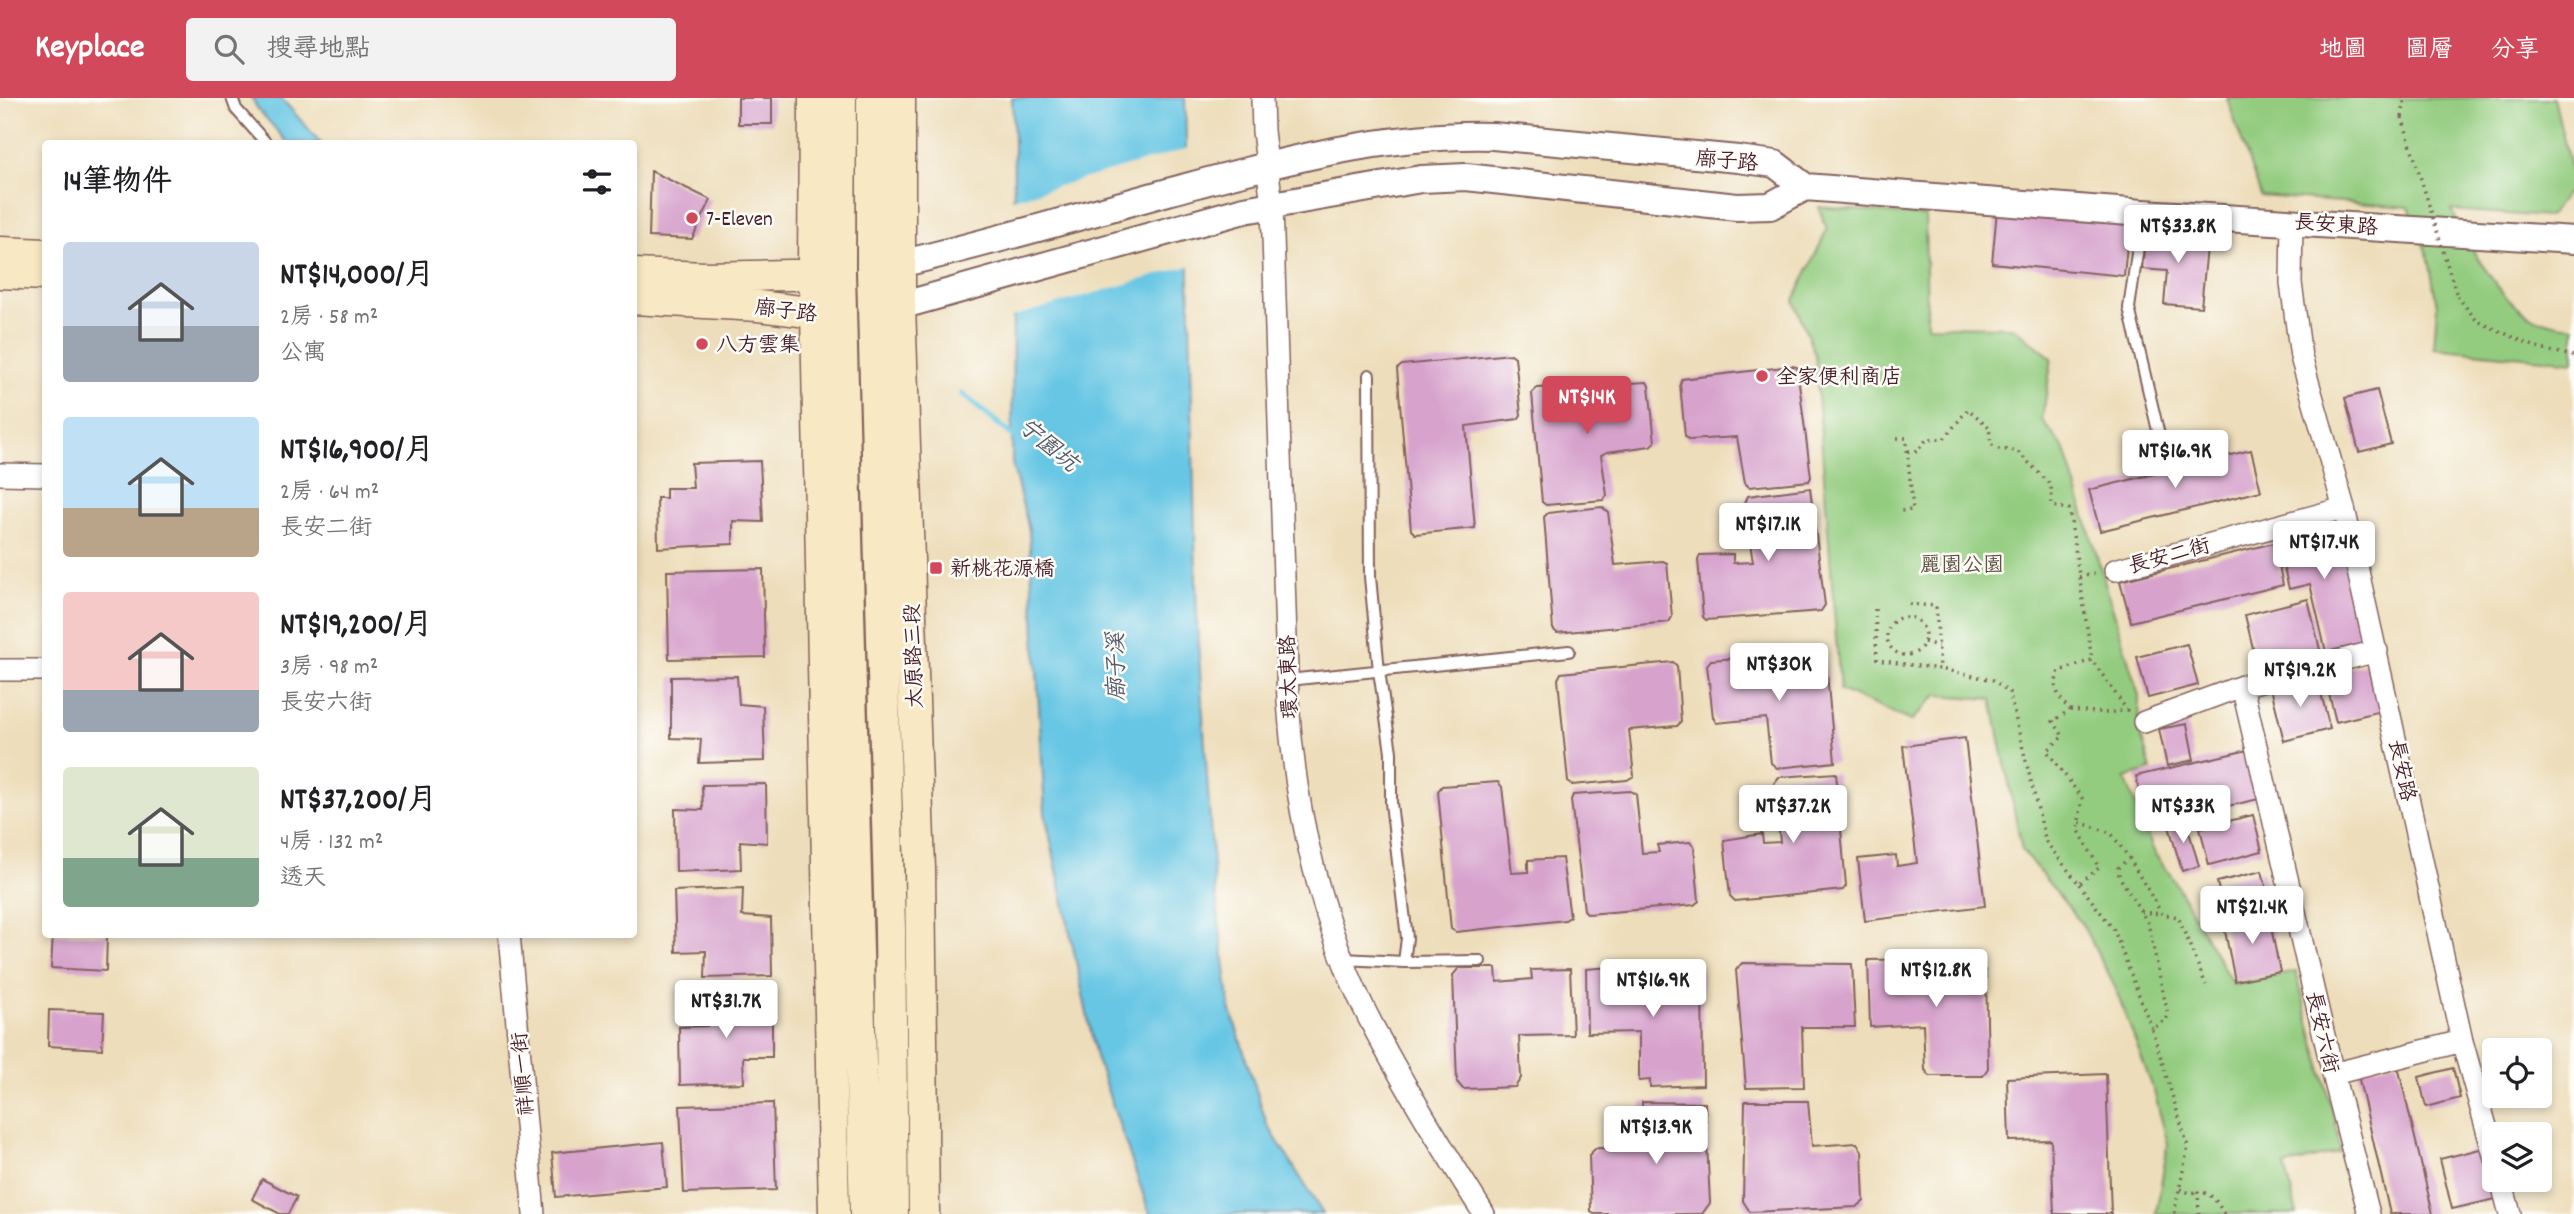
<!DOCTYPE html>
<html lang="zh-TW">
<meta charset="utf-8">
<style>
body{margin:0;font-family:Dekko,"LXGW WenKai TC",sans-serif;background:#f2f2f2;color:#202124;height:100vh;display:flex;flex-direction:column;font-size:26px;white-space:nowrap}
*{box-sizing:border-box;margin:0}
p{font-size:23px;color:#757577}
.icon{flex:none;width:38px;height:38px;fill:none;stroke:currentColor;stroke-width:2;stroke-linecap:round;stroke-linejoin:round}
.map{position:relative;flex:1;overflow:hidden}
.sheet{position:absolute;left:42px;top:42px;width:595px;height:798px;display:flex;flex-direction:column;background:#fff;border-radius:7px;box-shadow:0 4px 10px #0003}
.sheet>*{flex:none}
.fabs{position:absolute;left:2482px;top:940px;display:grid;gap:14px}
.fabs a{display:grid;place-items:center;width:70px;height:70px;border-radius:7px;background:#fff;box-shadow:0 4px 10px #0003;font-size:35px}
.price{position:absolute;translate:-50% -60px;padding:0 16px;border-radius:7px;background:#fff;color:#222;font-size:23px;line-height:46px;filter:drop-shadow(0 2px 4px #0008)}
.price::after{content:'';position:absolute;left:50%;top:42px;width:21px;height:16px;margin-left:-10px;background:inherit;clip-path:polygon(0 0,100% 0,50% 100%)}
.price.on{background:#d1495b;color:#fff}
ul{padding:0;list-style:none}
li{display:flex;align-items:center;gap:21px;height:175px;padding:0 21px}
li span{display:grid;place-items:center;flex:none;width:196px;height:140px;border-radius:7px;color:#555}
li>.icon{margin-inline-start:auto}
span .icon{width:84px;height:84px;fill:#fffc;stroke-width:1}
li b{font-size:30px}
h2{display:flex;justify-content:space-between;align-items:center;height:84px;padding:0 21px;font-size:30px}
header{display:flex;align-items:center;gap:42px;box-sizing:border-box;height:98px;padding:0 35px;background:#d1495b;color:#fff}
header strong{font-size:33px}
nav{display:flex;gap:38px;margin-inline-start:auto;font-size:24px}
.search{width:490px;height:63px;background:#f2f2f2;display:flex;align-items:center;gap:18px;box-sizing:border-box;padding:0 24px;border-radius:7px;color:#757577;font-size:26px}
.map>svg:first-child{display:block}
.green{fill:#93cc7f;stroke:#6e7655;stroke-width:2}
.water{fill:#66c6e4;stroke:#587288;stroke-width:2}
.pier{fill:#edddba}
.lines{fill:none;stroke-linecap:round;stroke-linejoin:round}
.stream{stroke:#66c6e4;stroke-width:6}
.building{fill:#d7a3cd}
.service-casing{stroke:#83625d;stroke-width:14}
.minor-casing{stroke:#83625d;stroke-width:24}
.tertiary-casing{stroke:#83625d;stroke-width:30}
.secondary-casing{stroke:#83625d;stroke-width:33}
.path{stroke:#83625d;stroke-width:3.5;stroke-dasharray:2 5;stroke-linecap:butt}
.service{stroke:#fff;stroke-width:10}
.minor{stroke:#fff;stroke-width:21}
.tertiary{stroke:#fff;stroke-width:26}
.secondary{stroke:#f8e8c3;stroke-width:30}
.path-bridge{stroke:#83625d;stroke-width:3.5;stroke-dasharray:2 5;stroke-linecap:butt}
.poi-dot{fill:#d1495b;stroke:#fdfcf7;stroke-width:2.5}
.labels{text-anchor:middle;stroke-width:5;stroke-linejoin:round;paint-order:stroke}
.street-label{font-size:21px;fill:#4a1f2b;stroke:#fdfcf7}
.poi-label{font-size:21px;fill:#4a1f2b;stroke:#fdfcf7;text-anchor:start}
.park-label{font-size:21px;fill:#605344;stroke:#fdfcf7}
.water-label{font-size:23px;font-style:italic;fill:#54596c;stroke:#fdfcf7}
</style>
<header>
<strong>Keyplace</strong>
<div class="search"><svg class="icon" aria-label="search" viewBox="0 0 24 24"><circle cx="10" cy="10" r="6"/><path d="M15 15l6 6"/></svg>搜尋地點</div>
<nav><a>地圖</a><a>圖層</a><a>分享</a></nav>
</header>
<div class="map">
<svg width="2574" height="1116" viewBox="0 0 2574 1116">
<rect width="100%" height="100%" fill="#fdfcf7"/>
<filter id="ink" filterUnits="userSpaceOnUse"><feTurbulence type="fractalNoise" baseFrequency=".0143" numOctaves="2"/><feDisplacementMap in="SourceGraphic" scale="14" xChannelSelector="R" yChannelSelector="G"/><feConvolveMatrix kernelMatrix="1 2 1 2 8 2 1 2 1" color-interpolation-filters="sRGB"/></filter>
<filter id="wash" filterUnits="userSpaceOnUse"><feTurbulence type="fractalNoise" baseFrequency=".00686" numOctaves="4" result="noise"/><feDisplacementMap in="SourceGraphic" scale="28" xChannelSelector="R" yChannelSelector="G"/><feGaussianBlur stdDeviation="1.57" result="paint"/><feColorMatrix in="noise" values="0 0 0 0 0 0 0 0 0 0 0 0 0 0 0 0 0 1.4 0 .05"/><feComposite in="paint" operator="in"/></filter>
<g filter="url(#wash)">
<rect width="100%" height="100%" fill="#edddba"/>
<path class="green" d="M2227,0H2554L2574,86L2548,119L2452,112C2463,139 2493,187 2514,207C2530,222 2553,227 2574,229V264L2434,250L2437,208L2429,161L2409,109L2261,98Z
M1819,109L1925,118L1927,228L2013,229L2052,260L2042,322L2065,352L2139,598L2138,627L2151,672L2125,680L2155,756L2172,779L2233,887L2296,874L2338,1035L2340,1054L2285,1068L2297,1116H2156L2168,1046L2154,993L2115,889L2082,826L2022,752L1992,601L1937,597L1911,623L1840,592L1815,257L1794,202L1827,132Z"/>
<path class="water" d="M252,0H281L321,45H288L257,10Z
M1012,0H1185L1197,527L1214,784L1230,910L1267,1026L1323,1116H1150L1096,959L1045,715L1029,432L1012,365L1014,42Z"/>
<path class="pier" d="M1190,50L1192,167L1008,220L1010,102Z"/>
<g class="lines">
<path class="stream" d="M962,296L1017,341"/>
</g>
<g id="blocks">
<path class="building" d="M738,0H772V26H738Z
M651,73L711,102L692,141L649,139Z
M1997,112L2129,125L2124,178L1992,165Z
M2146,133L2208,139L2201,209L2164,206L2167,173L2142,171Z
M1511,256L1515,259L1521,317L1518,321L1466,328L1475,430L1415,436L1411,432L1397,271L1402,267Z
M1792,268L1797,269L1811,379L1809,383L1749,389L1745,385L1737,339L1689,342L1685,338L1680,286L1682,281Z
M1647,284L1649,288L1655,344L1650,348L1607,354L1601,357L1607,397L1604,402L1546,407L1542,404L1532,295L1537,290Z
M2377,292L2391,346L2359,354L2345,300Z
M2251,352L2261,393L2100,433L2089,392Z
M760,363L763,424L733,423V446L658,450L657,400H666V390H693L691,365Z
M1810,390L1825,507L1821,513L1706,522L1703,519L1698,462L1700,457L1733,456V465L1753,464L1744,407L1748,398Z
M1602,409L1608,414L1615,467L1663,463L1667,465L1672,519L1669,524L1557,535L1553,531L1544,419L1548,415Z
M2336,422L2365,545L2326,554L2310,486L2289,491L2276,437Z
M2274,445L2283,487L2131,524L2120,483Z
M763,471L765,559L669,561L667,473Z
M2308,501L2321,556L2258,571L2245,517Z
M2187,546L2198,587L2148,600L2137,559Z
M1825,553L1835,664L1777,670L1771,665L1766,620L1716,625L1713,619L1707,567L1711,562Z
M1673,564L1677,568L1681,624L1677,628L1629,632L1634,678L1627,682L1572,687L1568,684L1558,581L1561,575Z
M2370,565L2381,613L2336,624L2324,576Z
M737,578L739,606L763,608L765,663L699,665L701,641L671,640V579Z
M2317,579L2330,631L2284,643L2271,590Z
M2187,626L2194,662L2167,668L2159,631Z
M1965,640L1985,808L1865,823L1858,761L1896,757L1897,768L1917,765L1903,648Z
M2252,651L2263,700L2146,727L2136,678Z
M1836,675L1846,788L1843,792L1735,803L1730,798L1724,742L1762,736L1763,745L1780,744L1774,685L1779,679Z
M1498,684L1502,689L1512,775L1528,774V762L1562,760L1570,819L1565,822L1456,834L1451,831L1438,693L1442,688Z
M766,686L767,745L740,743L741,771L676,774L675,711L703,712L702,687Z
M1630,693L1636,696L1642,755L1659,754L1657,747L1690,744L1694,749L1699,803L1694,807L1588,816L1584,812L1571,702L1573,697Z
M2253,717L2262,753L2209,767L2200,730Z
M2185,720L2199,768L2182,773L2168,725Z
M2262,773L2270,804L2224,815L2217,784Z
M743,790L742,818L771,820L772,878L705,880L706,853L676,854L674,793Z
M2268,814L2280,874L2235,883L2223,823Z
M53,836L107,837L106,873L51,870Z
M1980,860L1986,875L1988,970L1983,978H1930L1925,972L1923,926L1870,929L1868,862Z
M1696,865L1702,873L1703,987L1650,989V982L1639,983V934L1587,935L1586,871L1624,868V879L1660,878V866Z
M1742,865L1852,866L1855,929H1802L1804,989L1746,990L1736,872Z
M1459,870H1496L1497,884L1532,881L1531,872L1570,871L1573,937L1519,938L1521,980L1515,989L1463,991L1457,984L1453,877Z
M706,898H772V959H743L744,985L680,987L679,929L707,928Z
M49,912L104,914L102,951L48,948Z
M2397,964L2433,1116H2390L2357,973Z
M2453,970L2460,1000L2426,1009L2419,979Z
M2106,976L2111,1116H2054L2051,1042L2009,1043L2007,980Z
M1745,1003H1808L1812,1048L1857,1045L1862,1053L1864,1103L1857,1109L1750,1114L1743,1103Z
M1642,1004L1705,1005L1710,1105L1702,1116H1594L1591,1114L1589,1057L1596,1050L1643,1051Z
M773,1005L776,1092L684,1095L680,1008Z
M663,1044L667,1089L556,1099L552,1055Z
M2488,1049L2500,1100L2452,1111L2440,1061Z
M262,1081L297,1099L288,1116H280L252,1101Z"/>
</g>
</g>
<g filter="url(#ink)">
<use href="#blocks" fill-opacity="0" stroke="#83625d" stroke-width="2"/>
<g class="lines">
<defs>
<path id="service" d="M232,0L236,11L267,46
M2143,115L2129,210L2160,341
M1288,582L1569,553
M1343,861L1404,864L1407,840L1391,705V654L1379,573L1370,479L1369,277
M1404,864L1480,863"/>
<path id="minor" d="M1262,0L1263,33L1272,107L1288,603C1295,715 1322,833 1375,932C1408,995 1446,1056 1484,1116
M2292,123L2291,185L2301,259L2344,410L2462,943L2494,1057
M0,376L46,377
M2115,472L2344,410
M0,572H46
M2242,588L2333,976L2369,1116
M2144,624L2242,588L2377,553
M509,836L534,1116
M2333,976L2462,943
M2501,1082L2510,1116"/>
<path id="tertiary" d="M1805,89L2143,115L2574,142
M900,166C996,143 1091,115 1186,89C1286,62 1389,35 1493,38L1738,61L1775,66L1805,89
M900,208L1244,112L1421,81L1466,79L1737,109L1770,108L1805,89"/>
<path id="secondary" d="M814,0L813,176L816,216L834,1116
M841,0L840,175L865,1116
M872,0V172L890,831L893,1116
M900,0V208L920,771L924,1116
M0,154L46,156
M0,175L46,177
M634,176L705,179L834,176
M634,201L758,208L834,217"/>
</defs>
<use href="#service" class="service-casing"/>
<use href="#minor" class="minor-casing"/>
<use href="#tertiary" class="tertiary-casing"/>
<use href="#secondary" class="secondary-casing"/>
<path class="path" d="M2402,19L2405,0
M2457,198L2477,223L2540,251L2574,258
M1897,340H1906L1913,412L1900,413
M1908,353H1918L1926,342L1944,341L1968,311L1989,329L1991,346L1999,351L2017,353L2051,387L2052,408L2069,411L2092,562L2059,573C2052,590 2058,599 2070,612L2053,623L2063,638L2047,653L2082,700L2078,731L2099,770L2079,786L2046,744L2009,594L1993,582L1940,571
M2079,479L2094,476
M1875,511L1877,562L1940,571L1936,508L1905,506
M1887 538a19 19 0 1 1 38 0a19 19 0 1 1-38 0Z
M1924,544L1938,548
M2070,612L2108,615L2127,612L2092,562
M2129,760L2162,816L2178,819L2206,887
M2079,786L2114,832L2152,931L2166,922L2168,917L2148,825L2119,778L2118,770L2129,760L2111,735L2079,724
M2141,814L2162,816
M2152,931L2188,1049L2174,1116
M2180,1091L2190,1095L2198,1094
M2199,1116L2198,1094C2213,1094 2217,1105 2224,1116"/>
<use href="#service" class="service"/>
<use href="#minor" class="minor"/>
<use href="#tertiary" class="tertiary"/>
<use href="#secondary" class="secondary"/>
<path class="path-bridge" d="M2402,19L2457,198"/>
</g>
</g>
<g class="poi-dot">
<circle cx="692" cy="120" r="7"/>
<circle cx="702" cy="246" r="7"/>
<circle cx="1762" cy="278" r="7"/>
<rect x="929" y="463" width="14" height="14" rx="3.5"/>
</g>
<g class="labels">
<g class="street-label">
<text transform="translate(1727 62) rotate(5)" y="7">廍子路</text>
<text transform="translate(2336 126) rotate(4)" y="7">長安東路</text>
<text transform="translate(786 212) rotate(7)" y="7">廍子路</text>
<text transform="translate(2169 457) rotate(-15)" y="7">長安二街</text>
<text transform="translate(913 558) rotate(-92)" y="7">太原路三段</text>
<text transform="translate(1288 579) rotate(-92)" y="7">環太東路</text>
<text transform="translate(2403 672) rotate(78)" y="7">長安路</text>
<text transform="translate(2323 934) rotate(77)" y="7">長安六街</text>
<text transform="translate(522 976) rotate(-95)" y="7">祥順一街</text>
</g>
<g class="poi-label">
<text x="706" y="127">7-Eleven</text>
<text x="716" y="253">八方雲集</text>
<text x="1776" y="285">全家便利商店</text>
<text x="950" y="477">新桃花源橋</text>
</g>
<g class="park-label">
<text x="1962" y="473">麗園公園</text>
</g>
<g class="water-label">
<text transform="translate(1049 346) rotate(40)" y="8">宁園坑</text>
<text transform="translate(1115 569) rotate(-91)" y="8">廍子溪</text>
</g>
</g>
</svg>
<div class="fabs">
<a><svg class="icon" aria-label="locate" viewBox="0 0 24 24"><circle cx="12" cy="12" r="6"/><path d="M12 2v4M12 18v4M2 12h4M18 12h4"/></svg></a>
<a><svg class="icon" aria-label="layers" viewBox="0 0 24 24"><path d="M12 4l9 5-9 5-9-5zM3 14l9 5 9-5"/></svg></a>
</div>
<b class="price" style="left:2178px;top:167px">NT$33.8K</b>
<b class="price on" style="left:1587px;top:338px">NT$14K</b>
<b class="price" style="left:2175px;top:392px">NT$16.9K</b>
<b class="price" style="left:1768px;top:465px">NT$17.1K</b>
<b class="price" style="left:2324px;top:483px">NT$17.4K</b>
<b class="price" style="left:1779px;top:605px">NT$30K</b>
<b class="price" style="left:2300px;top:611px">NT$19.2K</b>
<b class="price" style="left:1793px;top:747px">NT$37.2K</b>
<b class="price" style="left:2183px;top:747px">NT$33K</b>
<b class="price" style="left:2252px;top:848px">NT$21.4K</b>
<b class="price" style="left:1936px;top:911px">NT$12.8K</b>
<b class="price" style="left:1653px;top:921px">NT$16.9K</b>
<b class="price" style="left:726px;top:942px">NT$31.7K</b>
<b class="price" style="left:1656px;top:1068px">NT$13.9K</b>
<section class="sheet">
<h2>14筆物件<svg class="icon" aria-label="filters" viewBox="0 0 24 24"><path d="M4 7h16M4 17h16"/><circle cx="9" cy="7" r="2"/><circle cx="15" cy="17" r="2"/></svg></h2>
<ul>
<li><span style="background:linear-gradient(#c9d6e8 60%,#9aa5b1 0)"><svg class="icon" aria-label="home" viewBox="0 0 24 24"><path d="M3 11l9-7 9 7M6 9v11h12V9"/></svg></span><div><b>NT$14,000/月</b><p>2房 · 58 m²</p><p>公寓</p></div></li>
<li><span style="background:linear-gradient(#bfe0f5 65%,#b9a48a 0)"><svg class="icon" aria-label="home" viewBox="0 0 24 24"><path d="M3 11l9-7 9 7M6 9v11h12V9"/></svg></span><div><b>NT$16,900/月</b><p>2房 · 64 m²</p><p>長安二街</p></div></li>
<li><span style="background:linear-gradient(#f6c9c9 70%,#9aa5b1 0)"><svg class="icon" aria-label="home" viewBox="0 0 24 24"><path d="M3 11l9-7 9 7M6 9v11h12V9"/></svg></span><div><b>NT$19,200/月</b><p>3房 · 98 m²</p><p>長安六街</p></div></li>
<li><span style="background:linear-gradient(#dfe7d0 65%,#7fa58c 0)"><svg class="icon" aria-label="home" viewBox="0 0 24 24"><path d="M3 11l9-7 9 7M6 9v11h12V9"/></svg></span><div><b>NT$37,200/月</b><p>4房 · 132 m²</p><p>透天</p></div></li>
</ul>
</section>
</div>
